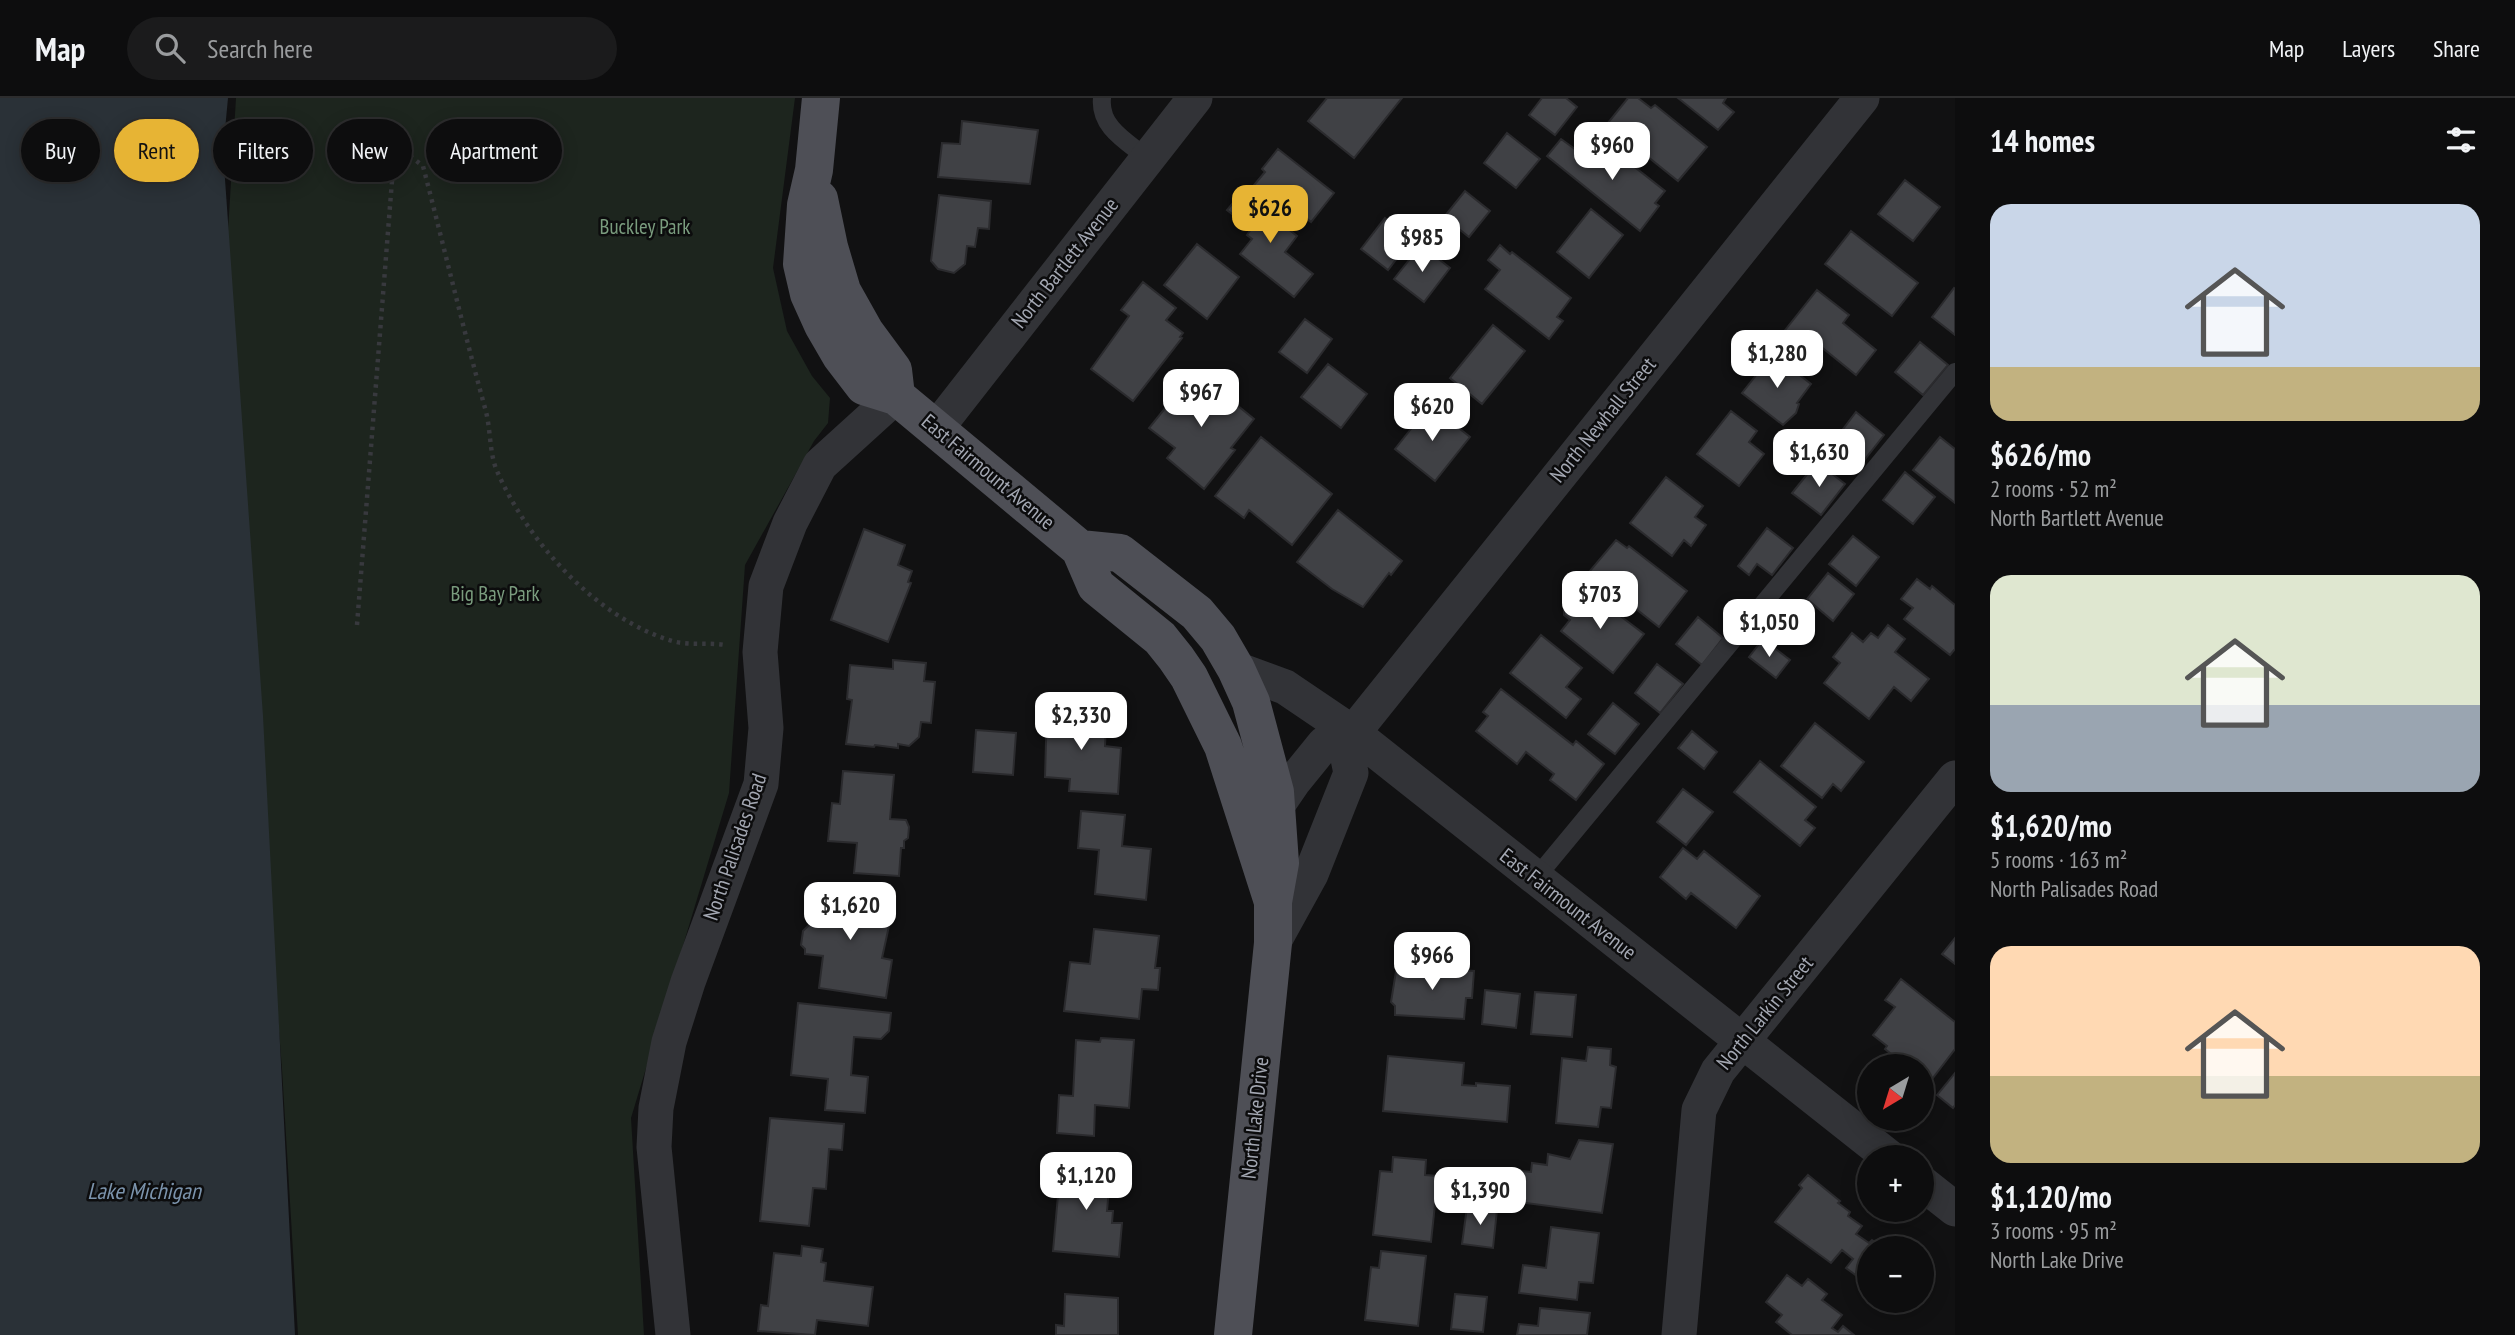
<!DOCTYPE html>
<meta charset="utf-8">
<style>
body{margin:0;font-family:"PT Sans Narrow",sans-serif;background:#1b1b1c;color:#f1f3f6;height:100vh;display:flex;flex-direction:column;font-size:26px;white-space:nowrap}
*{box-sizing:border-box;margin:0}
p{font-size:23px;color:#9a9c9e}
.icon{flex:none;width:38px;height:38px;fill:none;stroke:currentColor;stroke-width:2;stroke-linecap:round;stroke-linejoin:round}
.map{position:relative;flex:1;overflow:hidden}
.panel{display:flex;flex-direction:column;background:#0d0d0e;width:560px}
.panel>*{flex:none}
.top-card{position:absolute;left:21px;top:21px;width:665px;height:63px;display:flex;gap:14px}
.needle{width:46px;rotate:218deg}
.buttons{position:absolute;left:1857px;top:956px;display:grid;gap:14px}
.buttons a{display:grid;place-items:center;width:77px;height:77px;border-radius:50%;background:#0d0d0e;box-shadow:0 4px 18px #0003,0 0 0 2px #2d2d2e;font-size:35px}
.price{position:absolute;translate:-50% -60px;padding:0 16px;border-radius:14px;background:#fff;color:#222;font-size:23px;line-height:46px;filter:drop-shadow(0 2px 4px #0008)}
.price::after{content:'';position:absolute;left:50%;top:42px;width:21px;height:16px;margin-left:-10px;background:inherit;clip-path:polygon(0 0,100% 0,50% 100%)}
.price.on{background:#e7b434;color:#111}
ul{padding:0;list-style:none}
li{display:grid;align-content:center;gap:14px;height:371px;padding:0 35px}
li span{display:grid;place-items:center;height:217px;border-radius:21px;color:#555}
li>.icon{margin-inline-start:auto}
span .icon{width:126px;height:126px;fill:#fffc;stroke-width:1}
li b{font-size:30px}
h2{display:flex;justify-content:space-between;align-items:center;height:84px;padding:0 35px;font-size:30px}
.tag{padding:0 24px;border-radius:32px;background:#0d0d0e;box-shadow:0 4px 18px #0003,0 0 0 2px #2d2d2e;font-size:24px;line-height:63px}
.tag.on{background:#e7b434;color:#111}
header{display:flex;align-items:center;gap:42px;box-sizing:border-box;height:98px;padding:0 35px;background:#0d0d0e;border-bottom:2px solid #2d2d2e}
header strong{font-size:33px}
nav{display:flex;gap:38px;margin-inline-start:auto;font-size:24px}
.search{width:490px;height:63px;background:#1b1b1c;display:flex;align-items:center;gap:18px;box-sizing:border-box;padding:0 24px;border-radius:38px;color:#9a9c9e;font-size:26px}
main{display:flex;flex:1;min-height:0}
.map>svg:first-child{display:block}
.green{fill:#1d251e}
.water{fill:#2a3137}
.building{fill:#404145;stroke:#2b2b2e;stroke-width:2}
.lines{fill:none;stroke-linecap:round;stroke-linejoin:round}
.path{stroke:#38393e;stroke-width:4.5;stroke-dasharray:3.5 5;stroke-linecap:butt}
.lane{stroke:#323337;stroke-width:18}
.street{stroke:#323337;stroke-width:35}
.primary{stroke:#4e4f56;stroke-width:38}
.labels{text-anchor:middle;stroke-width:5;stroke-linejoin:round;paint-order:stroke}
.park-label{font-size:21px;fill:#7a9c7e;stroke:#0c0c0d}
.street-label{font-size:21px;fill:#a3a7b2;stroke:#0c0c0d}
.water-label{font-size:23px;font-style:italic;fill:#7b93ac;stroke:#0c0c0d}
</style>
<header>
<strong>Map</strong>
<div class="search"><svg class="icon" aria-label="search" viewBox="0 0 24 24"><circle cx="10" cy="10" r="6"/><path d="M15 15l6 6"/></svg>Search here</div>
<nav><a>Map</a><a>Layers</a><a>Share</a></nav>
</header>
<main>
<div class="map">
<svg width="1955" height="1237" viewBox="0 0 1955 1237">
<rect width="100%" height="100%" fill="#111112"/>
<path class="green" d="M236,0H795L773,170L787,233L812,278L830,300L828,325L814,343L745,467L729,695L631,1020L644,1237H298L282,971L223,217Z"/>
<path class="water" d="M0,0H228L223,53L263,618L295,1237H0Z"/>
<path class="building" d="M1327,0H1402L1354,60L1308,23Z
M1542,0H1566L1577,9L1555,37L1529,17Z
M1628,0H1638L1651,10L1655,7L1707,49L1678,83L1607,26Z
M1678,0H1726L1723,5L1734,14L1718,32Z
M962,23L1038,32L1030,86L938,79L942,45L960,46Z
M1507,35L1540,61L1516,90L1484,65Z
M1561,41L1597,67L1598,65L1592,61L1604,45L1665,93L1655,105L1659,108L1640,133L1547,58Z
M1278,51L1334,95L1311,124L1296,112L1292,117L1254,87L1265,74L1262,71Z
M1905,82L1940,109L1913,143L1878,116Z
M1465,93L1490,113L1469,139L1444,119Z
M1241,95L1265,113L1269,109L1280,118L1277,122L1297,138L1285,154L1313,176L1294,199L1240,156L1252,141L1247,137L1251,131L1227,112Z
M939,97L991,103L989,131L978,130L975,149L967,148L965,166L954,175L938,171L931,163Z
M1591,111L1623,137L1589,180L1557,154Z
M1385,120L1412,141L1388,172L1361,151Z
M1851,133L1918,185L1892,218L1825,166Z
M1197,146L1239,179L1207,221L1164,187Z
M1421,147L1450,170L1424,204L1394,181Z
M1500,147L1510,156L1512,154L1571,200L1557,219L1563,223L1549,241L1485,191L1500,172L1488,162Z
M1143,184L1176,210L1166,222L1183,235L1180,239L1182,240L1133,303L1091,271L1129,218L1121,212Z
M1954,190L1955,191V237L1932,219Z
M1817,192L1849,217L1843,225L1876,252L1856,277L1820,248L1807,264L1778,241Z
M1305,221L1332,241L1307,275L1279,254Z
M1493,227L1525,253L1482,306L1450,280Z
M1920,244L1948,267L1923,297L1895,274Z
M1773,256L1811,286L1797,305L1799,306L1796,315L1783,327L1742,295Z
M1328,266L1367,296L1341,330L1301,299Z
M1195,273L1254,321L1231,350L1235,352L1204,391L1167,360L1175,350L1149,330Z
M1430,307L1470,339L1435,383L1395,351Z
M1731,313L1757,333L1749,344L1764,356L1739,388L1697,356Z
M1856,314L1884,337L1862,365L1834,343Z
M1261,339L1332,396L1292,447L1249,412L1244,420L1215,398Z
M1940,339L1955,351V405L1913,372Z
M1817,364L1845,386L1821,417L1792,395Z
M1905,374L1935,399L1913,426L1883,402Z
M1666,379L1703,408L1695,419L1706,427L1691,448L1684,442L1672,458L1630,425Z
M1338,412L1402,463L1391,477L1389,475L1363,509L1332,491L1297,464Z
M1767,430L1793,450L1772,477L1757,466L1749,477L1738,468Z
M864,431L905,447L898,467L912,473L908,484L911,485L888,544L831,522Z
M1853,438L1879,459L1856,488L1829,466Z
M1616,442L1627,450L1629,448L1687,493L1659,529L1589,474Z
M1828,475L1854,496L1833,523L1807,501Z
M1917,481L1930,491L1932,488L1955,507V551L1950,557L1904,521L1913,510L1901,501Z
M1590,495L1644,536L1613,575L1561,533L1570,522L1564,517V506L1571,497H1579L1585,502Z
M1698,519L1723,540L1702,567L1676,546Z
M1888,527L1905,541L1895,554L1929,581L1911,603L1894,589L1869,621L1824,585L1840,565L1833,559L1852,535L1863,544L1871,535L1878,540Z
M1541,537L1582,570L1566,589L1581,601L1566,620L1510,575Z
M1763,541L1790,562L1776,580L1749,559Z
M893,562L926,565L924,583L935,584L931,625L921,624L919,639L909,648L898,646V650L875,647L874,649L846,646L852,602L847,601L850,567L893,571Z
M1657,566L1683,586L1660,615L1635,595Z
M1501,591L1573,647L1576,643L1604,666L1576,702L1550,682L1554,676L1526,654L1517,666L1476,633L1488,618L1483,614Z
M1613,605L1639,626L1615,656L1588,636Z
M1047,609L1090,612L1089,627L1106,628L1105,648L1121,650L1118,696L1069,693L1070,681L1045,679Z
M1815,625L1864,664L1841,693L1833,686L1822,700L1781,668Z
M976,632L1016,635L1013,677L973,674Z
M1692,633L1717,654L1704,671L1678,650Z
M1760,663L1816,709L1805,722L1815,730L1800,748L1734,694Z
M843,673L894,677L890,721L906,722L909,729L908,740L904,743V750H901L899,778L854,775L857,745L828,743L832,705L840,706Z
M1683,691L1713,714L1686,747L1657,724Z
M1081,713L1125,717L1122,748L1151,751L1146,802L1095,796L1099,752L1078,750Z
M1683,750L1697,761L1704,753L1760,798L1736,830L1691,795L1686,801L1660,779Z
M815,791L894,805L882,860L892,862L886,900L819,890L823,858L805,856V851L801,847L803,833L809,827Z
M1094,831L1159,838L1155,870H1160L1158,892L1142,891L1139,921L1064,913L1070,864L1090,866Z
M1955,840V866L1942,856Z
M1397,867L1474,873L1472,900H1466L1464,921L1395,917V908L1391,904Z
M1901,881L1955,924V951L1929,985L1922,979V968H1906L1885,951L1887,948L1873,937L1895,909L1885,902Z
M1485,892L1520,896L1516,930L1482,926Z
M1535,894L1576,897L1572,939L1531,936Z
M798,905L891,915L889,933L881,941L854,939L851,977L868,979L865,1015L825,1012L828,981L791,977Z
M1101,940L1134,942L1129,1010L1095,1007L1094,1038L1057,1035L1059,997L1073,998L1076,942L1100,944Z
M1588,949L1611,951L1610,967L1616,969L1611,1010L1601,1009L1598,1029L1556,1025L1562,960L1586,963Z
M1388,958L1464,965L1462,987L1476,988V985L1510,988L1507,1024L1383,1013Z
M1955,975V1007L1953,1010L1937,997Z
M770,1020L844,1026L842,1052L829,1051L826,1091L813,1090L809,1128L760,1123Z
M1579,1042L1613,1046L1602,1115L1518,1104L1521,1073L1531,1074L1532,1065L1547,1067L1548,1056L1570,1061Z
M1393,1059L1426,1062L1425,1077L1438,1078L1431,1144L1373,1137L1380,1073L1392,1074Z
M1061,1064L1111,1068L1107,1113H1113L1112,1125H1122L1119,1159L1053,1153Z
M1808,1077L1840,1103L1838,1105L1850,1114L1848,1118L1862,1128L1856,1136L1869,1145L1872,1142L1882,1150H1869V1187L1846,1170L1853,1161L1842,1152L1831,1165L1775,1124L1802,1090L1799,1087Z
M1467,1109L1497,1112L1493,1150L1462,1146Z
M1551,1129L1599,1135L1593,1185L1579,1184L1577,1202L1519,1195L1523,1167L1546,1170Z
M802,1148L823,1151L821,1164L826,1165L824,1183L873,1189L868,1228L817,1222L815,1237L758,1233L761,1207L768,1208L774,1155L801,1158Z
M1381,1153L1426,1158L1418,1228L1365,1222L1371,1169L1379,1170Z
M1787,1177L1802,1188L1808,1181L1827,1196L1822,1202L1842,1217L1832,1230L1838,1234L1843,1228L1854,1237H1792L1776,1224L1782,1217L1766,1204Z
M1065,1196L1118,1200V1237H1056V1227L1064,1228Z
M1455,1196L1487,1199L1483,1234L1451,1231Z
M1540,1210L1590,1215L1587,1237H1517L1519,1226L1538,1228Z"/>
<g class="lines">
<path class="path" d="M357,527L393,70L405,54L423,68C444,149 463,230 485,310C491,330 489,355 497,373C528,444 596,520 672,543C689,548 708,544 725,547"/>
<path class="lane" d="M1102,0C1099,29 1126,43 1147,60
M1535,781L1955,274"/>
<path class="street" d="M936,331L1195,0
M1236,571L1285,589L1353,635L1889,1059
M1266,724L1294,683L1324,646H1345
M1273,845L1311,776L1351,675L1345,646L1353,635L1862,0
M1922,1085L1955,1111
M673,1237L654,1049L656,1010L669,944L688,884L761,686L766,630L760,554L766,488L790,425L820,367L896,298
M1679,1237L1699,1012L1718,973L1955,680"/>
<path class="primary" d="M821,0L814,72L806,107L802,166L809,196L823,227L841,258L864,288L896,298L1080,451L1096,488L1160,540L1176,560L1189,579L1223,648L1273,804
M819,101L829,149L842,193L865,234L893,272L896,298
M1080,451L1120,455L1197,515L1218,540L1236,571L1251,604L1275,694L1280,765L1273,804V845L1233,1237"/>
</g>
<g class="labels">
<g class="park-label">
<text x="645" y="136">Buckley Park</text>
<text x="495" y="503">Big Bay Park</text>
</g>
<g class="street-label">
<text transform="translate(1065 165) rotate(-52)" y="7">North Bartlett Avenue</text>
<text transform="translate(1603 322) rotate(-51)" y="7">North Newhall Street</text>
<text transform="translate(988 374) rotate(40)" y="7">East Fairmount Avenue</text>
<text transform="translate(735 749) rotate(-71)" y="7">North Palisades Road</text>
<text transform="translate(1568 806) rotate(38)" y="7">East Fairmount Avenue</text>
<text transform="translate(1765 915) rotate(-51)" y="7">North Larkin Street</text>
<text transform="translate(1255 1020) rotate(-84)" y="7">North Lake Drive</text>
</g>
<g class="water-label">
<text x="144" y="1101">Lake Michigan</text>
</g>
</g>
</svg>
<div class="buttons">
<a><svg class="needle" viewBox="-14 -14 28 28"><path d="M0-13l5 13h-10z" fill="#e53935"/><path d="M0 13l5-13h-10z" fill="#9a9c9e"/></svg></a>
<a>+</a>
<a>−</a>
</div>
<b class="price" style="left:1612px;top:84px">$960</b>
<b class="price on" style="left:1270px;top:147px">$626</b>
<b class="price" style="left:1422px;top:176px">$985</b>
<b class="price" style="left:1777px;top:292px">$1,280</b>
<b class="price" style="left:1201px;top:331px">$967</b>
<b class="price" style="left:1432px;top:345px">$620</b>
<b class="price" style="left:1819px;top:391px">$1,630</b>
<b class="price" style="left:1600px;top:533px">$703</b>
<b class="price" style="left:1769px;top:561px">$1,050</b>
<b class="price" style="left:1081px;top:654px">$2,330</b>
<b class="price" style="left:850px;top:844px">$1,620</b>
<b class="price" style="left:1432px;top:894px">$966</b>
<b class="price" style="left:1086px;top:1114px">$1,120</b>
<b class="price" style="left:1480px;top:1129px">$1,390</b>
<div class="top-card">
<a class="tag">Buy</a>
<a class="tag on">Rent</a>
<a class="tag">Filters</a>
<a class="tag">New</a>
<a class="tag">Apartment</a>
</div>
</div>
<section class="panel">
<h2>14 homes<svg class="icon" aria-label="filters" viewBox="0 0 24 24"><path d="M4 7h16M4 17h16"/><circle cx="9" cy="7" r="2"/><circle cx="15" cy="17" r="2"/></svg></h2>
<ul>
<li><span style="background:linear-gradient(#c9d6e8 75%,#c2b280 0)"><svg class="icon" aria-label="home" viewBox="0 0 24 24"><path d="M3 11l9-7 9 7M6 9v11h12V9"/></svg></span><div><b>$626/mo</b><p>2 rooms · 52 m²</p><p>North Bartlett Avenue</p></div></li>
<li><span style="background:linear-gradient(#dfe7d0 60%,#9aa5b1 0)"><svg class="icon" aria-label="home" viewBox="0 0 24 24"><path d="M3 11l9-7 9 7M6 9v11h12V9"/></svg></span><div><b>$1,620/mo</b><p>5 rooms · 163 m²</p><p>North Palisades Road</p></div></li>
<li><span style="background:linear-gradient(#ffd9b3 60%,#c2b280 0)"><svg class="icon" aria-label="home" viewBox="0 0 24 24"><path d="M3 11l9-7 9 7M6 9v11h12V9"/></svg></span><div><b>$1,120/mo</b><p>3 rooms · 95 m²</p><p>North Lake Drive</p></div></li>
</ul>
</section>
</main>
